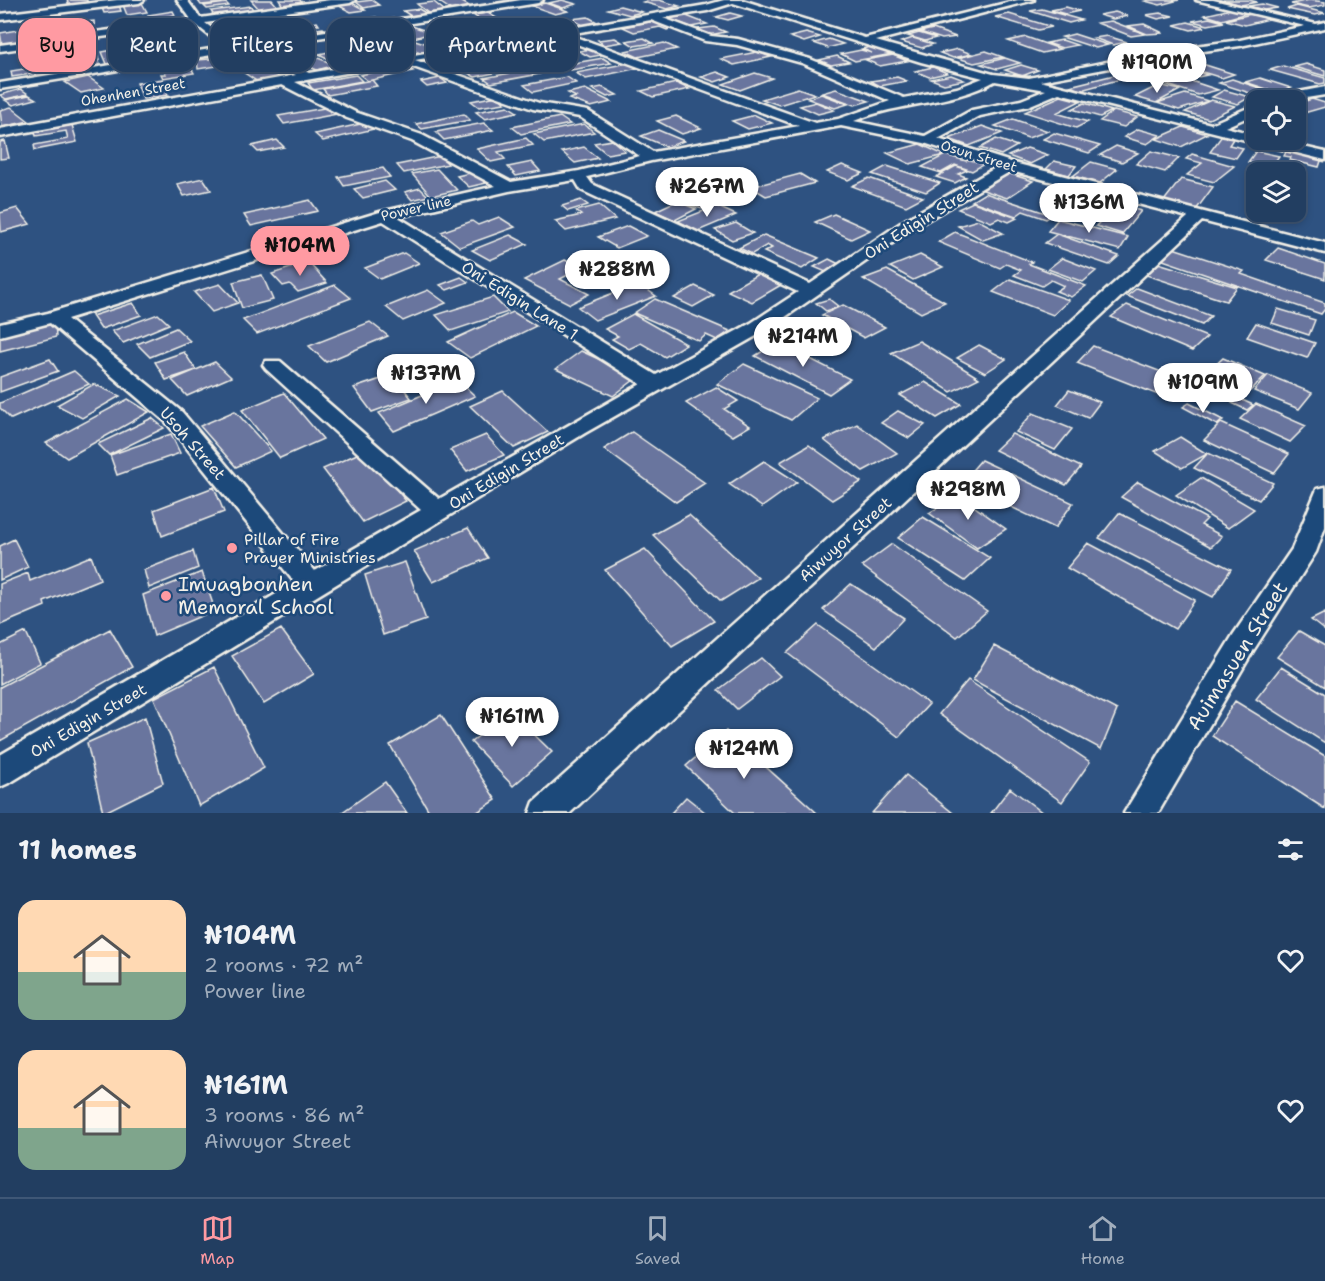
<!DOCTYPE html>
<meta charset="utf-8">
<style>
body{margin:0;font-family:"Shantell Sans",sans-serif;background:#2a4567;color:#f1f3f6;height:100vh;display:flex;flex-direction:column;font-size:22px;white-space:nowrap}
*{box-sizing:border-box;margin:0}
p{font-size:20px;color:#a2aebd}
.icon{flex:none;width:33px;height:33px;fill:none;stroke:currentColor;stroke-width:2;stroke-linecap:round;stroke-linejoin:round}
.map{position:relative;height:813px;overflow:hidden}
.side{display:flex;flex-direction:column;background:#223e61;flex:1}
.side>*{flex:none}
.top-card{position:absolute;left:18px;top:18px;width:600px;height:54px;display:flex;gap:12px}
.tools{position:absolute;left:1246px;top:90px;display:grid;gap:12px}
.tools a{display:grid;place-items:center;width:60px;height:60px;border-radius:12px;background:#223e61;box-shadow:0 3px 9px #0003,0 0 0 2px #3f5776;font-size:30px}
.price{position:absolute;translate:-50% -51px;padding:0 14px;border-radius:21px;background:#fff;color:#222;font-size:20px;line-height:39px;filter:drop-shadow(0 2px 3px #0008)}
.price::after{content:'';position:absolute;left:50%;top:36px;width:18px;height:14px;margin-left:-9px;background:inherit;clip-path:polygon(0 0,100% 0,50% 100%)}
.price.selected{background:#ff9aa2;color:#111}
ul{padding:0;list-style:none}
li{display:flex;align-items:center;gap:18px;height:150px;padding:0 18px}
li span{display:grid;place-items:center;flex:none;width:168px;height:120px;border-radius:18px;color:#555}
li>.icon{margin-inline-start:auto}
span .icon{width:72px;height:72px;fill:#fffc;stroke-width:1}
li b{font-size:26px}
h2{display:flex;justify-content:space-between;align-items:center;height:72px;padding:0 18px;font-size:26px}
.chip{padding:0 21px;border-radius:18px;background:#223e61;box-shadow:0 3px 9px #0003,0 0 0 2px #3f5776;font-size:21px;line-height:54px}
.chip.selected{background:#ff9aa2;color:#111}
.tab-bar{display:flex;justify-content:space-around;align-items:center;height:84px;border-top:2px solid #3f5776;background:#223e61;font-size:16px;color:#a2aebd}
.tab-bar a{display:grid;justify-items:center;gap:3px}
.tab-bar .selected{color:#ff9aa2}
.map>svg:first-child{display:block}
.building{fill:#69749e;stroke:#f4f1e8;stroke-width:1.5}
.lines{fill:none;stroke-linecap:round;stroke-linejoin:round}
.street-casing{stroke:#f4f1e8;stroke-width:5}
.street{fill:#1f4a7a;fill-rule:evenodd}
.poi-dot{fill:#ff9aa2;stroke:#1f4a7a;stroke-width:2}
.labels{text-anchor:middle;stroke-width:5;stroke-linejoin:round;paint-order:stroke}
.far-street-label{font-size:14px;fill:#f4f1e8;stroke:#1f4a7a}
.street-label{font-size:16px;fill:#f4f1e8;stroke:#1f4a7a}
.poi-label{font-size:16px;fill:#f4f1e8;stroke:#1f4a7a;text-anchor:start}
.near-poi-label{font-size:20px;fill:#f4f1e8;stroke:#1f4a7a;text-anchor:start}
.near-street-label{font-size:20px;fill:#f4f1e8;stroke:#1f4a7a}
</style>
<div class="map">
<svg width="1325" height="813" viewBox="0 0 1325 813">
<rect width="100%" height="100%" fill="#2e5281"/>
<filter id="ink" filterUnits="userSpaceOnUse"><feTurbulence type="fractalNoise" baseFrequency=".0167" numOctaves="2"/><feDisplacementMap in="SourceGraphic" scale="12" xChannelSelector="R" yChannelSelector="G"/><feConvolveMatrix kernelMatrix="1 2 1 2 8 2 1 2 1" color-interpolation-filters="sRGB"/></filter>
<g filter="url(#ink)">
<path class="building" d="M67,0H87V4L69,6Z
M220,0L222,3L201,5L198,1Z
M251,0H272L278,7L259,9Z
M279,0H300L302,3L283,6Z
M372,0L379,5L364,8L356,2Z
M459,0L474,9L453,11L438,1Z
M562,0L576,4L563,8L549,3Z
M650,0H659L679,6L667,9L643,2Z
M1149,0H1179L1160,5L1145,1Z
M1223,0H1249L1257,2L1241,5Z
M1309,0L1325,2V5L1309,8L1291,4Z
M434,2L445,11L428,13L417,4Z
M142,3L147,12L127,15L123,5Z
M226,3L229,6L207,9L204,6Z
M352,3L365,10L351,12L337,5Z
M545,3L568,11L555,14L532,6Z
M1262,4L1278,8L1264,10L1248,6Z
M119,5L121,11L104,13L102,8Z
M251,6L253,10L214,16L211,11Z
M620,6L642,12L630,15L608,9Z
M1297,6L1325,13L1315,15L1287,9Z
M1066,7L1080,11L1065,14L1051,10Z
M419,9L427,14L411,16L403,11Z
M1042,9L1081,20L1069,23L1030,11Z
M1231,9L1247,13L1222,20L1205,15Z
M173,11L175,15L150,19L148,15Z
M1115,12L1128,16L1113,19L1099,15Z
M488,13L498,19L482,21L473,15Z
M730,13L742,16L728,20L716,17Z
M1160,13L1173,16L1158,19L1146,15Z
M1009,14L1052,27L1038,30L995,17Z
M1251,14L1269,19L1245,25L1226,20Z
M684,15L707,24L691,27L669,19Z
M376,17L382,23L363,26L357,20Z
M552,17L576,25L561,29L537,20Z
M588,17L599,23L583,25L571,19Z
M1209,18L1224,22L1208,25L1192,21Z
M352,19L362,26L345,29L336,21Z
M94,21L95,32L77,34V23Z
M655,21L673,28L667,30L660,27L634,32L623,27Z
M1111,21L1145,34L1131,36L1097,23Z
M317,22L319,25H314L317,29L323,28L326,30L303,34L294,26Z
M1188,22L1205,27L1191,30L1174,25Z
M1144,24L1163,33L1147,34L1128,26Z
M46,26L52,37L32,40L26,29Z
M191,26L193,30L159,35L156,31Z
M412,26L432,33L414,38L394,31Z
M714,27L726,32L709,35L698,29Z
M388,29L409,37L392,42L371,33Z
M493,29L506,35L488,39L475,33Z
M933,29L956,37L942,39L920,32Z
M17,30L23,41L2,44L0,33Z
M142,33L147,43L127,46L123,35Z
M187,33L190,37L157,42L154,38Z
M806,33L820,37L804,42L790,37Z
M919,33L936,38L925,41L908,36Z
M1074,34L1108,45L1096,48L1062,37Z
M478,36L483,40L467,42L462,38Z
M1107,36L1127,42L1113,45L1094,38Z
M450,37L464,44L447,48L433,40Z
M1026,37L1060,49L1042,53L1008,41Z
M615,38L622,42L604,45L598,40Z
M644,38L653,43L634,46L626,41Z
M913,38L933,44L922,48L901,42Z
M412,39L440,48L423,53L395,43Z
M829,39L843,44L828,48L814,43Z
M83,40L91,51L68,55L61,44Z
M1062,40L1077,45L1062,48L1047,43Z
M664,43L677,49L638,57L625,51Z
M285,44L300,50L278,56L263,49Z
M874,46L892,54L855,61L841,54L861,50L872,53L862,49Z
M400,47L413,51L394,57L387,55L392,53L387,51Z
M123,48L129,61L107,64L102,52Z
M596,48L607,54L590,57L579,51Z
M367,49L384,57L368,60L352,53Z
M958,49L972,54L953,58L940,53Z
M338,50L361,61L341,65L319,54Z
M241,51L253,64L232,67L221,55Z
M986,51L1003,57L974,63L958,58Z
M97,52L100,65L75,69L73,56Z
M479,52L487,58L469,61L462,55Z
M757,52L771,57L734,65L721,59Z
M893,55L907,61L880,66L866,60Z
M313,56L336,65L317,70L295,61Z
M461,56L469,62L438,67L430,61Z
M837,56L849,62L831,65L819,60Z
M222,58L224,65L198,69L197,60Z
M603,58L611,63L571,70L563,65Z
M1005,58L1020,63L997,69L981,64Z
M186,59L194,73L163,78L161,74H166L161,63Z
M1196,62L1234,74L1222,78L1183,66Z
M258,63L279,77L258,82L237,68Z
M629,63L639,68L586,79L576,73Z
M1306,64L1325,70V76L1294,67Z
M1021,65L1038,70L1022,76L1005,70Z
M405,66L413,71L368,81L360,75Z
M1283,66L1325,78V83L1320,84L1270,70Z
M36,67L38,73L12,77L11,71Z
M489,67L499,72L475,77L466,72Z
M933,67L947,73L929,77L915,71Z
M1183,67L1207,75L1193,78L1169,70Z
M531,69L539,74L491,83L484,78Z
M717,72L730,77L715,82L701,77Z
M755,73L772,78L740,90L723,84Z
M356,75L362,81L313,90L308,83Z
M951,75L964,80L944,84L931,79Z
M1114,75L1125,78L1081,90L1070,86Z
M88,77L104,88L81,93L65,82Z
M567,77L576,83L533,92L524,85Z
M897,77L907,81L880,86L871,81Z
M440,78L447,83L427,87L421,82Z
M1260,78L1291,88L1276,92L1245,82Z
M162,79L168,95L143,99L137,83Z
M1232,79L1272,92L1259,96L1219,83Z
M372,80L377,86L328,95L323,89Z
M1188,80L1218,90L1198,95L1159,82L1166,81L1175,84Z
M676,83L689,89L653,97L641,91Z
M1159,85L1180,90L1156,103L1135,97Z
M602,87L617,95L607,97L592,89Z
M798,88L815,94L779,105L762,99Z
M21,89L28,94L6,99L0,95Z
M585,89L611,102L591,107L569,99L576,97L568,93Z
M836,89L869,101L855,105L822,93Z
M1224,90L1250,97L1238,104L1212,97Z
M821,94L848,104L835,108L808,99Z
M1185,94L1208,101L1179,110L1157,103Z
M29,95L36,99L13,105L5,100Z
M497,96L505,103L479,107L471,101Z
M1061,96L1080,101L1056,113L1088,122L1076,128L1025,112Z
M1312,99L1325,103V107L1304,113L1296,111V104Z
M1211,100L1235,106L1209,119L1185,112Z
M816,102L834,110L818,114L800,106Z
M1084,103L1112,111L1100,117L1072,109Z
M508,106L517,112L485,119L476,112Z
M11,107L29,121L2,127L0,110Z
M330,107L337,114L284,124L278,116Z
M1114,111L1137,117L1124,127L1100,121Z
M464,114L470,120L422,129L416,124Z
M755,115L772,123L748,129L732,121Z
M676,116L701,128L682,134L657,121Z
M560,117L570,124L521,134L512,127Z
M1013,119L1048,131L1028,138L995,126Z
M365,123L374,129L323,141L315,134Z
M484,123L493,130L444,140L436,132Z
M584,124L594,132L544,142L534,134Z
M72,125L77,142L35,150L34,145L68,139L66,131L36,136L35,132Z
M982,126L1002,133L969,146L949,139Z
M1183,127L1207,134L1181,147L1156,139Z
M1138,129L1160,135L1147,144L1124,137Z
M658,130L684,141L667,147L641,136Z
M1054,133L1100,146L1089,153L1043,139Z
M1221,137L1233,139L1229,145L1243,148L1236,158L1210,152Z
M526,138L533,145L498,152L505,159L491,162L477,149Z
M996,139L1017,146L1001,155L980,148Z
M277,140L284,147L258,152L252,146Z
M612,140L625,151L607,154L594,143Z
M5,141L9,158L0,159V142Z
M920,144L944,155L910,164L887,153Z
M1116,146L1138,153L1122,162L1100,155Z
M584,147L598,158L575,163L562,152Z
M1027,148L1048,155L1030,164L1008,156Z
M1287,150L1322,158L1319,167L1290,160L1291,157L1284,156Z
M1151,151L1179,158L1165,172L1136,164Z
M1256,151L1279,156L1271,167L1248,162Z
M1192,154L1234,166L1214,182L1187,175L1202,163L1186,159Z
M945,155L966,161L972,158L986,163L972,171L955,165L941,173L922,167Z
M441,156L448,164L404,173L397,165Z
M1054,161L1076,166L1069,175L1046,169Z
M532,162L540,171L516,176L508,167Z
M1091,162L1117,169L1100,183L1073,176Z
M842,165L863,173L848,180L827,172Z
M887,166L940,183L926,192L872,174Z
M956,166L967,170L958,174L966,177L955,183L936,177Z
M383,168L390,177L344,186L338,177Z
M437,169L457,190L431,196L412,174Z
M474,172L486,183L469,187L457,176Z
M1007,173L1033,181L1007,198L980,189Z
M800,174L815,183L766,196L751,187Z
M731,177L749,189L729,194L711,182Z
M203,178L211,190L184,196L177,184Z
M869,178L923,197L906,206L852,186Z
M1181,179L1213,187L1196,210L1163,202Z
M385,181L395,190L363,198L354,189Z
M420,188L428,196L412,200L405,192Z
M1074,192L1103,200L1080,220L1051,211Z
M687,193L714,202L702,209L674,200Z
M985,193L1052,215L1046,219L1023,211L1016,216L972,201Z
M310,200L318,211L251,226L244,215Z
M581,200L588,205L568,211L562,206Z
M676,201L696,209L675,220L655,211Z
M973,202L1017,218L1009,222L999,218L991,222L958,209Z
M1116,204L1141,211L1122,234L1096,226Z
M599,205L615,219L566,231L555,221L581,215L576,211Z
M716,206L736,215L698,231L678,221Z
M17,208L30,224L1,232L0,213Z
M834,214L870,230L851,239L815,222Z
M499,217L515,227L460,247L441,232L472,221L478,225Z
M1058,219L1128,237L1120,250L1048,231Z
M978,220L1003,233L983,240L958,226Z
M736,223L753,233L732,240L715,230Z
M628,226L647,236L617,248L598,237Z
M955,232L1032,262L1029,264L1086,286L1071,297L1056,291L1064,286L1051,280L1042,286L1014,275L1021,270L1006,264L1000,268L938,242Z
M1057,234L1119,256L1109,265L1045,243Z
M510,235L527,244L490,260L472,250Z
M764,235L819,258L802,269L764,252L772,248L767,245L752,254L739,248Z
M1170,247L1244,271L1241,274L1325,303V309L1321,314L1157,258Z
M1278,248L1325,264V279L1266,260Z
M404,253L419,263L380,279L365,268Z
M920,255L943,267L913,280L890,267Z
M1062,258L1096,271L1083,282L1048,269Z
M829,259L841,265L826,272L814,267Z
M565,260L582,268L560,279L589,294L570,304L524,280Z
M308,262L327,283L298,292L290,284L283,286L272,274Z
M1155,262L1237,287L1226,301L1143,274Z
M887,270L945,302L921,313L863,279Z
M758,274L781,285L752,302L728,291Z
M262,275L273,300L242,308L233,282Z
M461,277L468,282L447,290L440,285Z
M1010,279L1069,300L1053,315L993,292Z
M638,283L656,296L595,320L578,307Z
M220,284L238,303L212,312L194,292Z
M335,285L351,298L257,334L243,320Z
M695,286L714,295L693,307L674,298Z
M1137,288L1211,316L1202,325L1127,296Z
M428,290L446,303L403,321L386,307Z
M493,297L508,312L451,331L436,315Z
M655,299L730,331L717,340L706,335L699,341L634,313Z
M829,299L839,307L826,311L816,303Z
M133,303L141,315L101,329L92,316Z
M843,305L885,327L864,338L822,315Z
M1127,305L1207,337L1192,351L1111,317Z
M1278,309L1315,320L1309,335L1272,323Z
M513,312L536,326L470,358L448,342Z
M158,314L169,324L123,343L112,331Z
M633,314L686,344L665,357L641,343L629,349L612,339L618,336L605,329Z
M55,320L56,337L0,351V333Z
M370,322L388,336L326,362L309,346Z
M814,322L839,335L812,351L786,337Z
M1256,323L1315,343L1307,358L1247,337Z
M176,328L190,341L150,357L137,344Z
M919,341L979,378L951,392L891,353Z
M777,342L850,379L829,394L755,356Z
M979,345L1006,359L985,373L957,358Z
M1093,346L1183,380L1169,399L1077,363Z
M581,351L638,377L613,396L556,369Z
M184,352L196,370L166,380L155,362Z
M1223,358L1265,376L1250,391L1207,373Z
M50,359L58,371L0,392V377Z
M215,362L231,377L187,396L172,380Z
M744,364L817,398L791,420L717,384Z
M74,371L89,384L11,419L0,408V403Z
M393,375L411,398L372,412L354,388Z
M1268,375L1312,393L1299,409L1254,391Z
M458,380L475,396L394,431L379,413Z
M925,382L961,404L937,418L900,395Z
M94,384L120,396L82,418L57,405Z
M716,387L738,401L724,409L750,426L733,436L686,403Z
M1069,390L1100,402L1088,418L1057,405Z
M503,391L548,432L514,448L470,406Z
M284,393L323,439L280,458L242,410Z
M1238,398L1253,405L1247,410L1232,403Z
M128,399L149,412L67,458L46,443Z
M1189,403L1223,420L1217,425L1183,407Z
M1256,404L1306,426L1290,442L1240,419Z
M235,411L271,451L236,467L200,426Z
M898,411L925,425L909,438L881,423Z
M1033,413L1072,429L1055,450L1016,432Z
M152,418L164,428L109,455L98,444Z
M1221,423L1289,454L1274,473L1204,440Z
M857,424L897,453L863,471L824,440Z
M632,432L705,483L676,502L604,449Z
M171,434L180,453L117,475L110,455Z
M1012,434L1081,467L1066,485L995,450Z
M486,435L504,455L467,471L450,450Z
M1180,437L1207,454L1182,468L1155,451Z
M809,445L861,482L832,500L780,462Z
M364,451L406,501L363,522L323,469Z
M1208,453L1273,483L1259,500L1194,468Z
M981,460L1073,503L1055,528L961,483Z
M764,461L797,482L762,507L729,484Z
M1201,478L1254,509L1228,528L1176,495Z
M1138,482L1207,519L1201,525L1222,536L1211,547L1121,497Z
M214,487L224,512L162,536L154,510Z
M958,495L1006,529L977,548L929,513Z
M1119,513L1231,569L1213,597L1099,538Z
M689,515L758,578L721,601L653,535Z
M923,517L990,558L965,581L898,538Z
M468,528L488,558L433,582L414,551Z
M14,539L28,567L0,580V546Z
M1088,543L1195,600L1175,629L1067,568Z
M892,544L987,611L957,637L862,566Z
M645,549L714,621L672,646L605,570Z
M193,551L198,568L149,588L144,570Z
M91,556L100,579L44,602L45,606L0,625V584L28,573L30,581Z
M405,562L426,620L383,635L365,575Z
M202,572L215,610L154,636L143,595Z
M851,584L904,618L876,647L823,610Z
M1325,613V631L1311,620Z
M818,625L929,704L899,737L787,653Z
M110,629L132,667L0,741V687Z
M281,629L314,674L264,704L232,656Z
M1299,631L1325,646V687L1277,657Z
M26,632L40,663L0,684V645Z
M994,646L1117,710L1101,749L973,680Z
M761,658L780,676L737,709L718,690Z
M214,667L264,768L199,806L154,698Z
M1281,667L1325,694V743L1256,699Z
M968,680L1090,762L1062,802L939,714Z
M1235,701L1325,756V809L1212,736Z
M510,711L552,752L513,786L471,742Z
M441,715L496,800L476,813H430L390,745Z
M145,717L163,783L103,813L87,743Z
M726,731L817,813H735L686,766Z
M906,775L953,813H872Z
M385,782L407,813H341Z
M1010,788L1043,813H991Z
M686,797L706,813H671Z"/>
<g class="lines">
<defs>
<path id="street" d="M117,0H144L139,3L0,20V14Z
M177,0H187L200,18L330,0H355L350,3L205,23L228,40L244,44L521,0H543L538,3L255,48L309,73L706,5L724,0H742L865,38L1018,0H1034L876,41L993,74L1029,78L1112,61L1129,55L1240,40L1305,26L1196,0H1213L1316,24L1325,22V28L1240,46L1131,61L1115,67L1040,81L1211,124L1257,104V113L1225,127L1257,135V140H1273L1325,152V160L1059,93L1028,106L980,116L938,139L1014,163L1325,243V253L1202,221L570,813H530L534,802L1188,217L1011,171L917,226L765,331L585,433L11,782L0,787V755L295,583L166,422L50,323L0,336V324L48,313L380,212L496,186L412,141L347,118L282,85L0,137V129L296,75L243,50L0,89V83L229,46L220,44L195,24L0,51V45L191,19ZM733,3L921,62L983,78L957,88L904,98L810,59L738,39L711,36L663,18L707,11ZM651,20L705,41L737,45L802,63L890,101L838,119L815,123L568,34ZM555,36L799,126L653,152L588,111L539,103L415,60ZM402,63L533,109L580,117L640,156L579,171L511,182L422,135L355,112L295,82ZM995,81L1046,90L1021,100L972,110L925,136L854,121C899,102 952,105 995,81ZM841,126L924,143L997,167L905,220L810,284L592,184L587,177L651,161ZM575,180L581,190L798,292L751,323L656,375L398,217L509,191ZM383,221L641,384L439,499L280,361H266L263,365L266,369L421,510L315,571L182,412L67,319Z
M1325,87V95L1294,100H1272L1278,96Z
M1325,487V527L1316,552L1253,651L1158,813H1124L1233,635L1292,549L1317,489Z"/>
</defs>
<use href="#street" class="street-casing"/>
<use href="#street" class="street"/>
</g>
</g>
<g class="poi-dot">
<circle cx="232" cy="548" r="6"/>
<circle cx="166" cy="596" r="6"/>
</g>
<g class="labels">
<g class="far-street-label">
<text transform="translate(133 92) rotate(-10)" y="5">Ohenhen Street</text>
<text transform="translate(979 156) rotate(17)" y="5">Osun Street</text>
<text transform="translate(416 208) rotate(-13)" y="5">Power line</text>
</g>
<g class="street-label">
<text transform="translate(921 220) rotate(-32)" y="6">Oni Edigin Street</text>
<text transform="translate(520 300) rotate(32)" y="6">Oni Edigin Lane 1</text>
<text transform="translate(193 443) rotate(49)" y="6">Usoh Street</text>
<text transform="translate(506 471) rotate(-31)" y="6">Oni Edigin Street</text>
<text transform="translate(845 539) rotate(-42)" y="6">Aiwuyor Street</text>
<text transform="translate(88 720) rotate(-30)" y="6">Oni Edigin Street</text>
</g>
<g class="poi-label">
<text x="244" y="545">Pillar of Fire<tspan x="244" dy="18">Prayer Ministries</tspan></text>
</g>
<g class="near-poi-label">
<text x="178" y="591">Imuagbonhen<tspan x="178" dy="23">Memoral School</tspan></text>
</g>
<g class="near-street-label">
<text transform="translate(1237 656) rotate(-58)" y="7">Auimasuen Street</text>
</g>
</g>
</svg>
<div class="tools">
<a><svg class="icon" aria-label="locate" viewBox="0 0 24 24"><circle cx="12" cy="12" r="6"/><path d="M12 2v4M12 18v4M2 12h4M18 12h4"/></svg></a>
<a><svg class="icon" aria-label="layers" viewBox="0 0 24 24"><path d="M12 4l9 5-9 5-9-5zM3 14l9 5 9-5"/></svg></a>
</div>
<b class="price" style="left:1157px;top:94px">₦190M</b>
<b class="price" style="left:707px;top:218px">₦267M</b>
<b class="price" style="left:1089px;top:234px">₦136M</b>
<b class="price selected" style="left:300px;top:277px">₦104M</b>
<b class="price" style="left:617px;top:301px">₦288M</b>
<b class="price" style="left:803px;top:368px">₦214M</b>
<b class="price" style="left:426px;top:405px">₦137M</b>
<b class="price" style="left:1203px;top:414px">₦109M</b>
<b class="price" style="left:968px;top:521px">₦298M</b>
<b class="price" style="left:512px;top:748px">₦161M</b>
<b class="price" style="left:744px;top:780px">₦124M</b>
<div class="top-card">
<a class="chip selected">Buy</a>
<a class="chip">Rent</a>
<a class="chip">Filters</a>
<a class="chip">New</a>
<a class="chip">Apartment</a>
</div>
</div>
<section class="side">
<h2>11 homes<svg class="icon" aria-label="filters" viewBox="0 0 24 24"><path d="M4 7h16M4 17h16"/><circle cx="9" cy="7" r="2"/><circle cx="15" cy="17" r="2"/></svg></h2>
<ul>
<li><span style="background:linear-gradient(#ffd9b3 60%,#7fa58c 0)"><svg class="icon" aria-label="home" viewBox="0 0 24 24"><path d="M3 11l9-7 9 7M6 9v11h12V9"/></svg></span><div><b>₦104M</b><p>2 rooms · 72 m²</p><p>Power line</p></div><svg class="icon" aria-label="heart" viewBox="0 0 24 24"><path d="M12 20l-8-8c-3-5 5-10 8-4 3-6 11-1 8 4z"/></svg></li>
<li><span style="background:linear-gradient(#ffd9b3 65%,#7fa58c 0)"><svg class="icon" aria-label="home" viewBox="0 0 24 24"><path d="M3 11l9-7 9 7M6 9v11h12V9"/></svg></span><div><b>₦161M</b><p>3 rooms · 86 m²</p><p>Aiwuyor Street</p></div><svg class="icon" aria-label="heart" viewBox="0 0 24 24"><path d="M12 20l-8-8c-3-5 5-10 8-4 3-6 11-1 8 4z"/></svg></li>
</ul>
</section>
<nav class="tab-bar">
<a class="selected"><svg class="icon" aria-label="map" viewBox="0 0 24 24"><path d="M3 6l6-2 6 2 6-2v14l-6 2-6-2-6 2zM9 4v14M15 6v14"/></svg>Map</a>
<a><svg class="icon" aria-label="saved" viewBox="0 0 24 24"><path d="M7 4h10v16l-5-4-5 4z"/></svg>Saved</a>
<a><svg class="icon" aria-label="home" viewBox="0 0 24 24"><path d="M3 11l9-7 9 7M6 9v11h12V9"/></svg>Home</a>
</nav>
